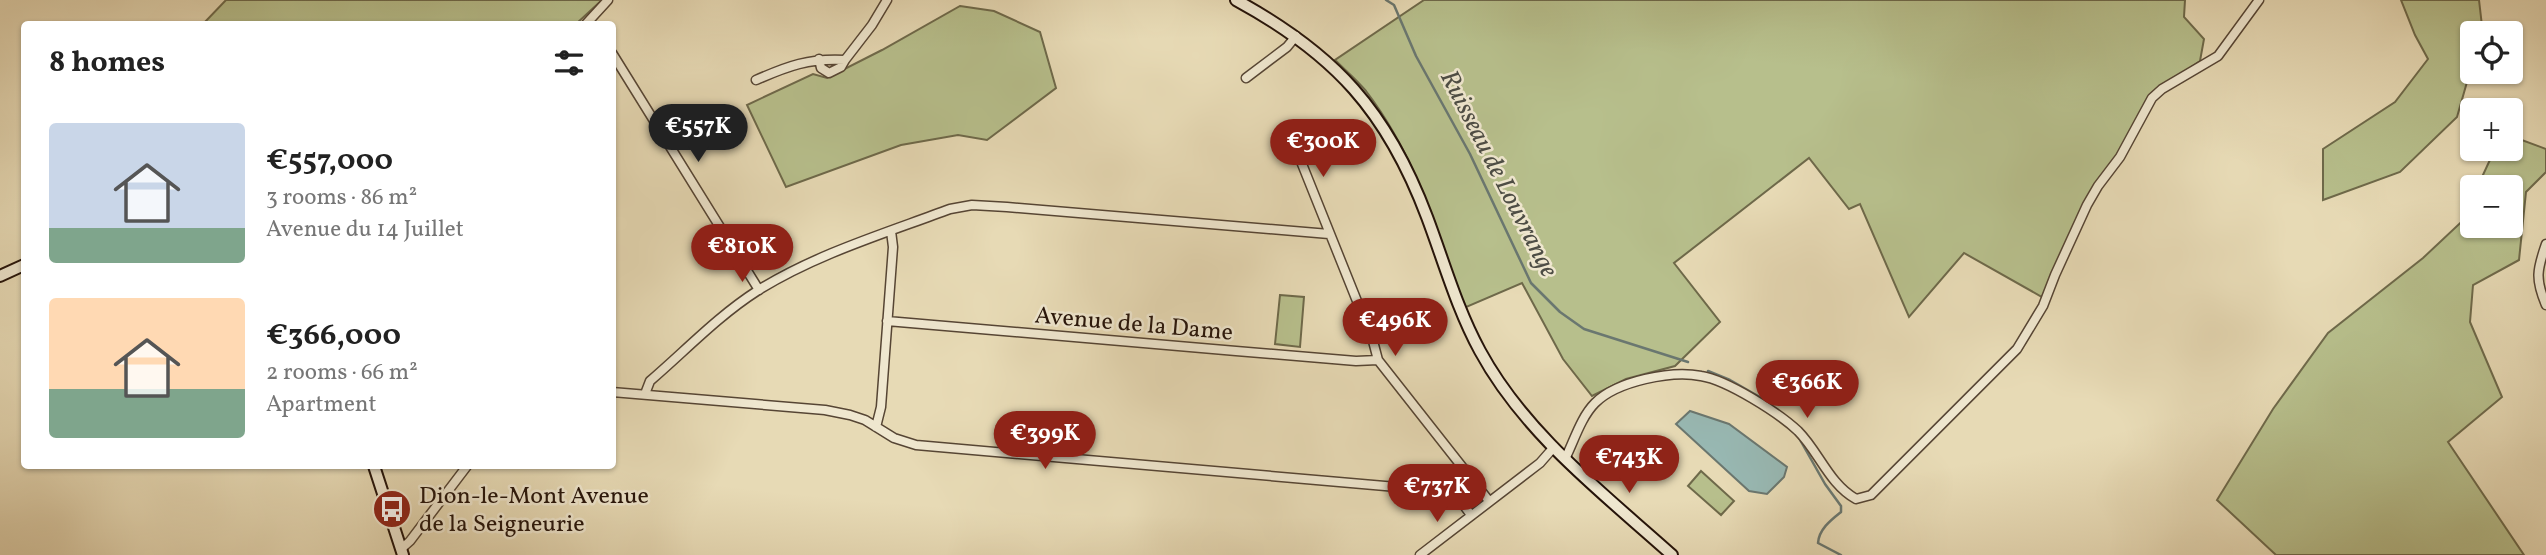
<!DOCTYPE html>
<meta charset="utf-8">
<style>
body{margin:0;font-family:Vollkorn,serif;background:#f2f2f2;color:#222;height:100vh;display:flex;flex-direction:column;font-size:26px;white-space:nowrap}
*{box-sizing:border-box;margin:0}
p{font-size:23px;color:#767676}
.icon{flex:none;width:38px;height:38px;fill:none;stroke:currentColor;stroke-width:2;stroke-linecap:round;stroke-linejoin:round}
.map{position:relative;flex:1;overflow:hidden}
.sheet{position:absolute;left:21px;top:21px;width:595px;height:448px;display:flex;flex-direction:column;background:#fff;border-radius:7px;box-shadow:0 2px 5px #0004}
.sheet>*{flex:none}
.tools{position:absolute;left:2460px;top:21px;display:grid;gap:14px}
.tools a{display:grid;place-items:center;width:63px;height:63px;border-radius:7px;background:#fff;box-shadow:0 2px 5px #0004;font-size:35px}
.price{position:absolute;translate:-50% -60px;padding:0 16px;border-radius:24px;background:#8f2418;color:#fff;font-size:23px;line-height:46px;filter:drop-shadow(0 2px 4px #0008)}
.price::after{content:'';position:absolute;left:50%;top:42px;width:21px;height:16px;margin-left:-10px;background:inherit;clip-path:polygon(0 0,100% 0,50% 100%)}
.price.selected{background:#222;color:#fff}
ul{padding:0;list-style:none}
li{display:flex;align-items:center;gap:21px;height:175px;padding:0 28px}
li span{display:grid;place-items:center;flex:none;width:196px;height:140px;border-radius:7px;color:#555}
li>.icon{margin-inline-start:auto}
span .icon{width:84px;height:84px;fill:#fffc;stroke-width:1}
li b{font-size:30px}
h2{display:flex;justify-content:space-between;align-items:center;height:84px;padding:0 28px;font-size:30px}
.map>svg:first-child{display:block}
.green{fill:#b7bf8c;stroke:#6e694a;stroke-width:2}
.water{fill:#98b9b4;stroke:#6a7770;stroke-width:2}
.lines{fill:none;stroke-linecap:round;stroke-linejoin:round}
.stream{stroke:#6a7770;stroke-width:2.5}
.street-casing{stroke:#564534;stroke-width:11}
.secondary-casing{stroke:#251309;stroke-width:14}
.street{stroke:#efe7cf;stroke-width:8}
.secondary{stroke:#efe7cf;stroke-width:10}
.labels{text-anchor:middle;stroke-width:5;stroke-linejoin:round;paint-order:stroke}
.street-label{font-size:24px;fill:#251309;stroke:#efe7cf}
.poi-label{font-size:24px;fill:#251309;stroke:#efe7cf;text-anchor:start}
.water-label{font-size:26px;font-style:italic;fill:#4d4d45;stroke:#efe7cf}
</style>
<div class="map">
<svg width="2546" height="555" viewBox="0 0 2546 555">
<rect width="100%" height="100%" fill="#e7dab5"/>
<filter id="stains"><feTurbulence type="fractalNoise" baseFrequency=".00286" numOctaves="4"/><feColorMatrix values="0 0 0 0 .2 0 0 0 0 .09 0 0 0 0 .02 0 0 0 .5 -.17"/></filter>
<radialGradient id="worn" r=".72"><stop offset=".6" stop-color="#630" stop-opacity="0"/><stop offset="1" stop-color="#630" stop-opacity=".3"/></radialGradient>
<path class="green" d="M226,0H602L576,24H203Z
M1424,0H2185L2184,17L2204,39L2200,61L2154,93L2055,269L2042,297L1964,253L1909,317L1860,204L1849,209L1809,158L1674,263L1720,322L1675,366L1626,379L1592,396L1563,359L1522,283L1464,308C1438,232 1416,156 1366,91C1357,80 1345,70 1335,60Z
M2401,0H2479L2482,26L2480,33H2473V61L2457,117L2400,172L2323,200V149L2395,102L2428,59L2415,35Z
M960,6L994,11L1040,32L1056,88L987,140L958,135L901,145L786,187L747,105L813,74L827,78L882,50Z
M2511,136L2546,149V172L2526,192L2519,260L2473,285L2470,322L2502,397L2448,442L2524,555H2276L2217,500L2273,409L2328,333L2423,258L2473,211V226H2511V187H2494L2482,177L2495,149H2511Z
M1280,295L1304,297L1300,347L1275,344Z
M1701,471L1734,501L1721,515L1688,486Z"/>
<path class="water" d="M1690,411L1729,424L1787,467L1784,477L1767,494L1749,491L1676,424Z"/>
<g class="lines">
<path class="stream" d="M1386,0L1394,5L1416,56L1470,154L1531,283L1560,312L1584,329L1688,362
M1708,371L1730,380L1765,400
M1799,438L1825,484L1841,506V512C1831,520 1819,529 1818,543L1841,555"/>
<defs>
<path id="street" d="M586,24L608,0
M612,53L759,290
M819,59L821,68L829,73L841,67L845,60
M1246,78L1287,47L1296,36
M756,80C788,66 809,58 845,60L872,25L887,0
M1290,134L1373,341L1378,360L1489,501
M2546,244C2537,270 2535,279 2546,305
M887,321L1236,351L1356,361L1378,360
M612,392L825,410L850,415L865,420L894,438L916,445L1454,492L1471,515
M645,394L650,381C685,351 718,316 757,291C816,254 886,233 950,209L972,205L1007,207L1329,234
M876,427L881,407L893,247L891,231
M1565,459C1574,441 1581,417 1595,403C1617,381 1672,370 1701,376C1727,380 1779,413 1798,431C1819,452 1829,484 1856,499L1871,495L2017,349L2043,306L2055,275L2087,205L2098,186L2120,157L2152,98L2162,89L2218,56L2259,0
M1454,492L1461,484L1470,479
M401,549L410,541L467,466
M1420,555L1540,463L1554,447"/>
<path id="secondary" d="M1236,0C1335,54 1387,111 1427,217C1444,262 1457,309 1480,351C1525,434 1603,493 1672,555
M0,276L24,265
M374,466L403,555"/>
</defs>
<use href="#street" class="street-casing"/>
<use href="#secondary" class="secondary-casing"/>
<use href="#street" class="street"/>
<use href="#secondary" class="secondary"/>
</g>
<defs>
<symbol id="bus-disc" viewBox="-11 -11 22 22"><circle r="9.5" fill="#8f2418" stroke="#efe7cf"/><path d="M-5-6H5V4H4V6H2V4H-2V6H-4V4H-5ZM-3.5-4V0h7V-4ZM-3.5 1.2v1.5H-2V1.2ZM2 1.2v1.5H3.5V1.2Z" fill="#fff"/></symbol>
</defs>
<g fill-rule="evenodd">
<use href="#bus-disc" x="370" y="487" width="44" height="44"/>
</g>
<g class="labels">
<g class="street-label">
<text transform="translate(1134 323) rotate(5)" y="8">Avenue de la Dame</text>
</g>
<g class="poi-label">
<text x="419" y="503">Dion-le-Mont Avenue<tspan x="419" dy="28">de la Seigneurie</tspan></text>
</g>
<g class="water-label">
<text transform="translate(1500 173) rotate(63)" y="9">Ruisseau de Louvrange</text>
</g>
</g>
<rect width="100%" height="100%" filter="url(#stains)"/>
<rect width="100%" height="100%" fill="url(#worn)"/>
</svg>
<div class="tools">
<a><svg class="icon" aria-label="locate" viewBox="0 0 24 24"><circle cx="12" cy="12" r="6"/><path d="M12 2v4M12 18v4M2 12h4M18 12h4"/></svg></a>
<a>+</a>
<a>−</a>
</div>
<b class="price selected" style="left:698px;top:164px">€557K</b>
<b class="price" style="left:1323px;top:179px">€300K</b>
<b class="price" style="left:742px;top:284px">€810K</b>
<b class="price" style="left:1395px;top:358px">€496K</b>
<b class="price" style="left:1807px;top:420px">€366K</b>
<b class="price" style="left:1045px;top:471px">€399K</b>
<b class="price" style="left:1629px;top:495px">€743K</b>
<b class="price" style="left:1437px;top:524px">€737K</b>
<section class="sheet">
<h2>8 homes<svg class="icon" aria-label="filters" viewBox="0 0 24 24"><path d="M4 7h16M4 17h16"/><circle cx="9" cy="7" r="2"/><circle cx="15" cy="17" r="2"/></svg></h2>
<ul>
<li><span style="background:linear-gradient(#c9d6e8 75%,#7fa58c 0)"><svg class="icon" aria-label="home" viewBox="0 0 24 24"><path d="M3 11l9-7 9 7M6 9v11h12V9"/></svg></span><div><b>€557,000</b><p>3 rooms · 86 m²</p><p>Avenue du 14 Juillet</p></div></li>
<li><span style="background:linear-gradient(#ffd9b3 65%,#7fa58c 0)"><svg class="icon" aria-label="home" viewBox="0 0 24 24"><path d="M3 11l9-7 9 7M6 9v11h12V9"/></svg></span><div><b>€366,000</b><p>2 rooms · 66 m²</p><p>Apartment</p></div></li>
</ul>
</section>
</div>
